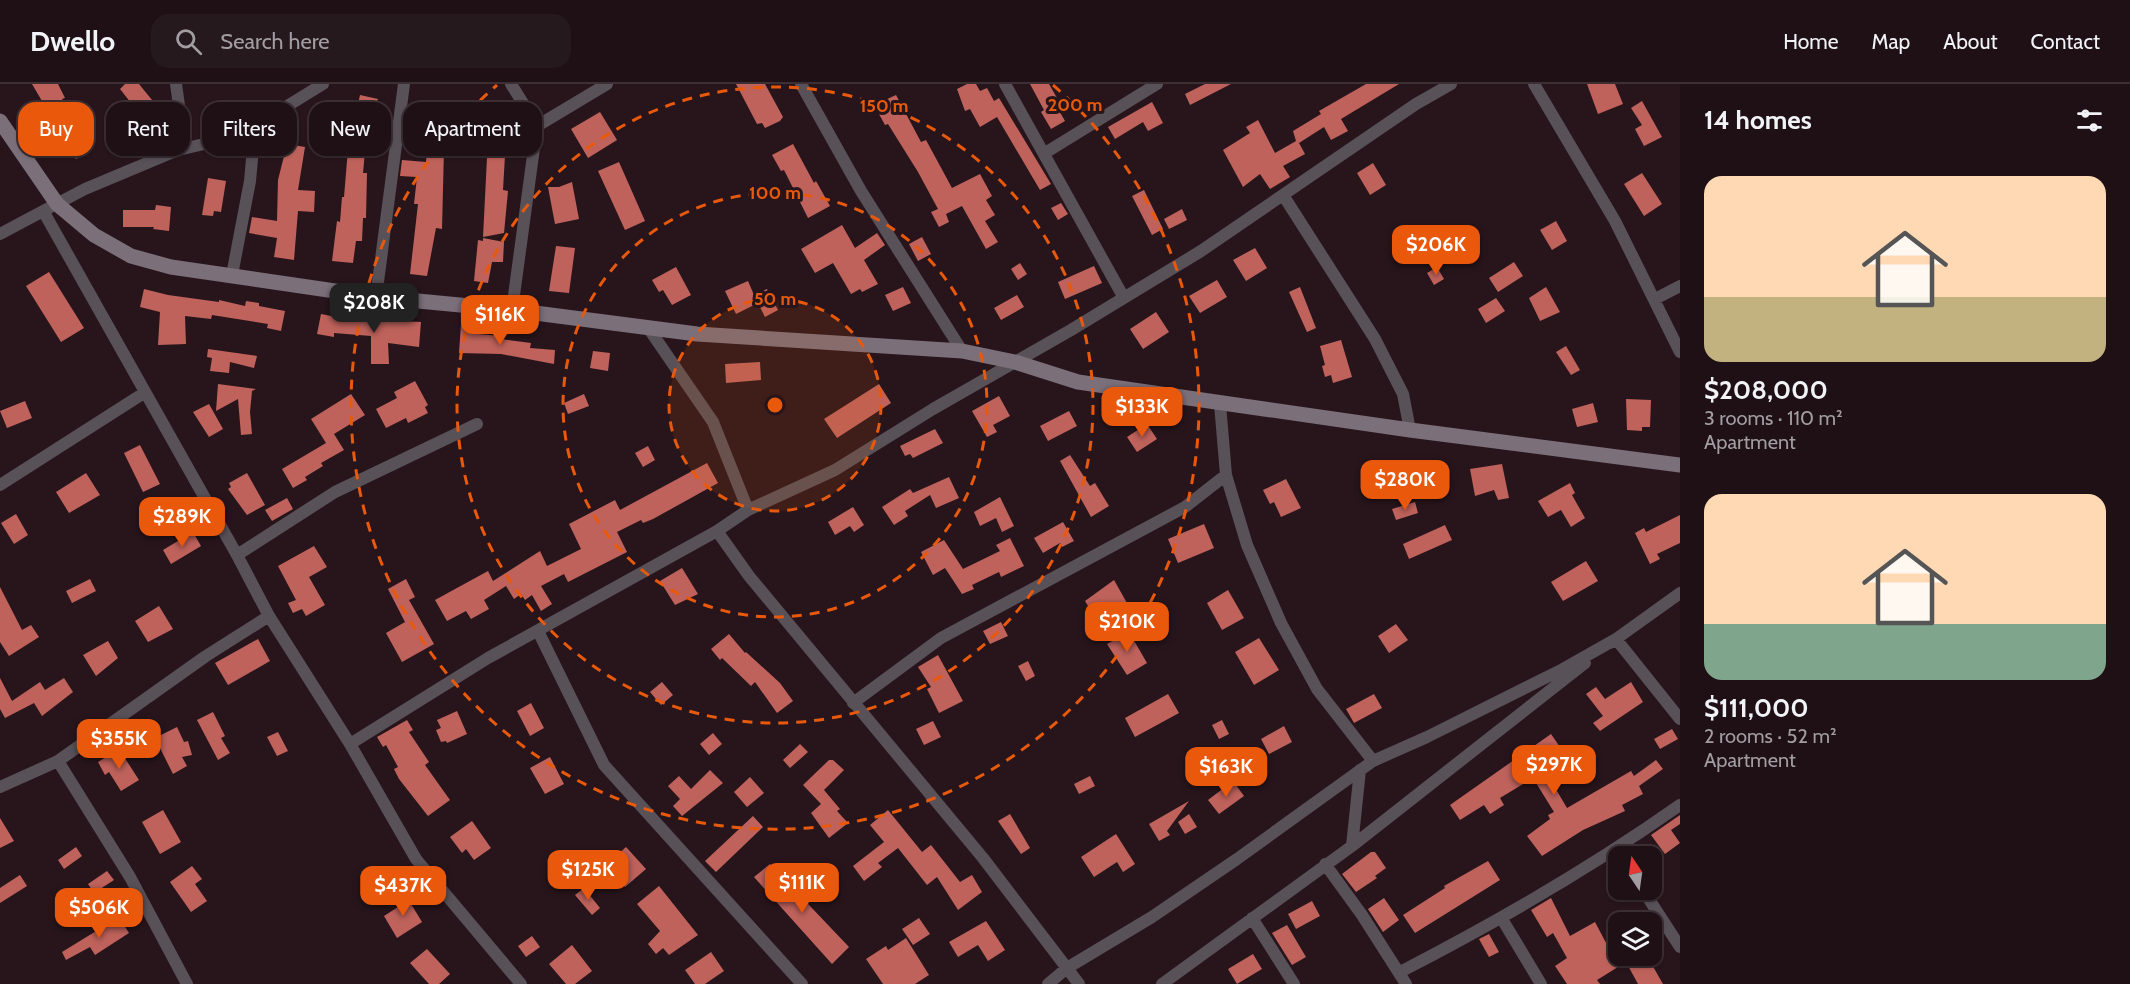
<!DOCTYPE html>
<meta charset="utf-8">
<style>
body{margin:0;font-family:Cabin,sans-serif;background:#26191e;color:#f1f3f6;height:100vh;display:flex;flex-direction:column;font-size:22px;white-space:nowrap}
*{box-sizing:border-box;margin:0}
p{font-size:20px;color:#a19da0}
.icon{flex:none;width:33px;height:33px;fill:none;stroke:currentColor;stroke-width:2;stroke-linecap:round;stroke-linejoin:round}
.map{position:relative;flex:1;overflow:hidden}
.sheet{display:flex;flex-direction:column;background:#1e1015;width:450px}
.sheet>*{flex:none}
.hud{position:absolute;left:18px;top:18px;width:570px;height:54px;display:flex;gap:12px}
.needle{width:39px;rotate:347deg}
.tools{position:absolute;left:1608px;top:762px;display:grid;gap:12px}
.tools a{display:grid;place-items:center;width:54px;height:54px;border-radius:12px;background:#1e1015;box-shadow:0 2px 4px #0004,0 0 0 2px #3c3034;font-size:30px}
.price{position:absolute;translate:-50% -51px;padding:0 14px;border-radius:12px;background:#ea580c;color:#fff;font-size:20px;line-height:39px;filter:drop-shadow(0 2px 3px #0008)}
.price::after{content:'';position:absolute;left:50%;top:36px;width:18px;height:14px;margin-left:-9px;background:inherit;clip-path:polygon(0 0,100% 0,50% 100%)}
.price.current{background:#222;color:#fff}
ul{padding:0;list-style:none}
li{display:grid;align-content:center;gap:12px;height:318px;padding:0 24px}
li span{display:grid;place-items:center;height:186px;border-radius:18px;color:#555}
li>.icon{margin-inline-start:auto}
span .icon{width:108px;height:108px;fill:#fffc;stroke-width:1}
li b{font-size:26px}
h2{display:flex;justify-content:space-between;align-items:center;height:72px;padding:0 24px;font-size:26px}
.tag{padding:0 21px;border-radius:18px;background:#1e1015;box-shadow:0 2px 4px #0004,0 0 0 2px #3c3034;font-size:21px;line-height:54px}
.tag.current{background:#ea580c;color:#fff}
header{display:flex;align-items:center;gap:36px;box-sizing:border-box;height:84px;padding:0 30px;background:#1e1015;border-bottom:2px solid #3c3034}
header strong{font-size:28px}
nav{display:flex;gap:33px;margin-inline-start:auto;font-size:21px}
.search{width:420px;height:54px;background:#26191e;display:flex;align-items:center;gap:15px;box-sizing:border-box;padding:0 21px;border-radius:18px;color:#a19da0;font-size:22px}
main{display:flex;flex:1;min-height:0}
.map>svg:first-child{display:block}
.building{fill:#bf625c}
.lines{fill:none;stroke-linecap:round;stroke-linejoin:round}
.minor{stroke:#585158;stroke-width:12}
.secondary{stroke:#7b6f7a;stroke-width:15}
.ring{fill:none;stroke:#e8590c;stroke-width:3;stroke-dasharray:10 8}
.centre{fill:#e8590c;stroke:#28151c;stroke-width:3}
.ring-label{font-size:18px;text-anchor:middle;font-weight:bold;fill:#e8590c;stroke:#28151c;stroke-width:6;stroke-linejoin:round;paint-order:stroke}
</style>
<header>
<strong>Dwello</strong>
<div class="search"><svg class="icon" aria-label="search" viewBox="0 0 24 24"><circle cx="10" cy="10" r="6"/><path d="M15 15l6 6"/></svg>Search here</div>
<nav><a>Home</a><a>Map</a><a>About</a><a>Contact</a></nav>
</header>
<main>
<div class="map">
<svg width="1680" height="900" viewBox="0 0 1680 900">
<rect width="100%" height="100%" fill="#28151c"/>
<path class="building" d="M32,0H58L65,14L62,15L91,66L76,75Z
M125,0H139L152,16L162,36L143,44L131,19L120,5Z
M736,0H765L783,33L780,37L765,44L762,39L757,40Z
M967,0H976L980,7L987,4L994,17L999,14L1051,100L1040,106L997,33L980,43L970,25L965,27L957,5Z
M1030,0H1049L1057,14L1053,16L1065,37L1051,45L1041,28L1044,26Z
M1205,0H1231L1190,21L1185,10Z
M1366,0H1399L1341,35L1348,47L1331,56L1324,43L1299,59L1305,70L1283,82L1290,93L1270,105L1260,90L1243,103L1223,66L1250,49L1246,43L1258,36L1275,69L1296,57L1293,47L1321,30L1319,27Z
M1587,0H1615L1623,20L1598,30Z
M360,11L378,15L372,30L369,57H366L363,89H367L366,134H363L362,157H356L353,179L332,177L337,137L340,138L342,113H344L348,65Z
M896,11L921,58L926,56L952,104L980,90L992,112L986,116L995,131L985,137L998,158L986,165L962,122L946,130L949,138L939,143L931,128L938,125L918,88L888,40L885,41L874,21Z
M450,17H463L462,29H452L449,65L444,64L442,145L436,144L427,192L410,190L418,120H414L417,93L400,92L402,76L426,78L429,39L418,38L420,22L450,25Z
M1642,17L1662,53L1644,62L1635,45L1642,41L1631,24Z
M1152,18L1163,39L1148,47L1143,38L1115,55L1108,43Z
M600,28L617,56L588,74L571,45Z
M488,54H506L503,106L508,107L504,149L483,153Z
M287,60L305,63L298,106L315,107L314,128L298,127L294,176L274,173L277,154L249,149L252,133L277,137L278,96Z
M793,60L814,99L816,97L830,122L808,134L784,86L781,87L772,71Z
M619,78L645,137L625,146L598,87Z
M1373,79L1386,101L1370,111L1357,89Z
M1642,89L1662,120L1644,132L1624,100Z
M208,94L226,97L221,128L214,127L213,132L202,131Z
M572,98L579,135L555,140L548,103H559Z
M1144,106L1163,145L1152,151L1132,112Z
M1061,119L1068,130L1058,136L1051,124Z
M156,121L171,123L169,147L153,145L154,143H123V126H155Z
M1182,125L1187,136L1169,145L1164,135Z
M1556,137L1567,157L1552,166L1540,146Z
M842,141L855,164L877,149L885,161L864,176L878,200L862,208L860,205L851,210L833,179L815,189L801,165Z
M922,153L931,170L918,177L909,160Z
M483,154L504,158L503,178H492L488,199L474,197L478,156L483,157Z
M556,162L575,164L569,209L549,207Z
M1255,164L1267,184L1246,197L1233,176Z
M1514,178L1523,192L1498,208L1489,194Z
M1020,179L1027,190L1018,196L1011,185Z
M1094,182L1102,199L1065,215L1058,198Z
M676,183L691,211L672,221L663,206L659,208L652,196Z
M1437,183L1444,195L1434,201L1427,189Z
M49,188L84,244L61,258L26,202Z
M1217,196L1227,213L1200,229L1189,212Z
M748,197L754,211L767,205L778,226L765,233L758,219L736,230L725,207Z
M903,203L911,219L893,227L885,211Z
M1300,203L1316,244L1307,248L1289,208Z
M1546,203L1560,228L1540,237L1529,214Z
M144,205L168,211L219,218V216L245,222L246,217L259,219V222L285,227L281,247L267,244L268,240L212,231L211,235L185,232L186,260L158,261L160,228L140,223Z
M1017,211L1024,223L1001,236L994,224Z
M1496,214L1505,227L1486,239L1478,225Z
M1156,228L1169,248L1143,265L1130,245Z
M321,230L347,235L421,238L419,263L388,259L389,280H371V252L334,249V253L317,250Z
M461,240L479,242L478,250L501,252V255L531,259L530,264L555,266L554,280L501,270L459,269Z
M1341,256L1352,293L1333,299L1331,291L1325,293L1322,282L1325,281L1320,262Z
M1566,262L1580,286L1571,291L1556,268Z
M208,265L257,272L254,284L230,278L229,289L210,287L212,274L207,273Z
M593,267L610,269L608,287L590,284Z
M760,278L761,296L726,299L725,280Z
M415,297L428,321L425,323L428,329L408,339L406,334L386,344L376,325L397,314L394,308Z
M218,300L256,305L252,307L250,328L252,350L241,351L238,315L216,327Z
M879,300L891,319L837,354L824,335Z
M351,310L365,331L334,350L344,366L321,379L323,382L305,393L307,396L293,404L282,385L326,359L311,335Z
M584,310L589,322L568,330L564,319Z
M999,312L1010,332L993,341L997,348L987,353L972,327Z
M1626,315L1651,316L1650,343H1642V347L1627,346Z
M25,317L32,334L7,344L0,327Z
M1593,319L1598,338L1577,343L1572,325Z
M209,320L223,345L209,353L193,328Z
M1069,327L1077,342L1048,357L1040,342Z
M1147,340L1157,355L1137,368L1127,353Z
M935,345L943,359L913,374L910,370L905,372L900,362Z
M140,361L160,400L143,408L124,369Z
M648,362L655,376L643,383L635,369Z
M1070,371L1090,402L1095,399L1109,422L1091,433L1060,377Z
M707,379L718,399L653,435L643,439L641,436L617,448L627,468L568,498L564,490L541,502L552,520L541,527L532,511L525,516L521,510L514,515L506,502L484,516L489,525L471,535L466,527L447,537L435,516L488,487L493,497L540,467L547,482L581,465L569,440L615,416L620,426Z
M1502,380L1509,414L1498,416L1494,406L1475,412L1470,385Z
M86,389L100,411L69,429L56,408Z
M247,389L265,421L247,431L228,405L231,403L229,399Z
M949,393L959,414L936,424L930,411L905,427L908,432L894,441L882,423L910,405L913,409Z
M1286,395L1301,424L1281,433L1274,418L1270,420L1263,406Z
M1570,399L1575,409L1572,411L1585,434L1571,443L1561,426L1548,433L1538,417Z
M1000,413L1014,442L1002,448L996,434L980,442L974,428Z
M287,414L293,425L272,437L265,426Z
M1415,418L1418,429L1396,436L1392,425Z
M853,423L864,441L854,448L850,442L835,451L828,438Z
M16,430L28,451L14,460L1,439Z
M1680,431V459L1657,470L1660,475L1650,480L1635,449L1644,444L1646,448Z
M1063,438L1074,457L1062,463L1060,459L1043,469L1034,454Z
M1204,440L1214,464L1178,479L1168,455Z
M1445,441L1452,456L1409,475L1403,460Z
M193,448L201,462L171,480L163,466Z
M1010,454L1024,482L1001,493L999,488L972,501L974,505L962,510L945,484L933,491L921,468L944,456L963,485L1000,467L996,461Z
M314,462L327,483L309,493L325,521L306,532L302,525L293,529L288,519L296,516L278,482Z
M1586,477L1598,497L1563,517L1551,498Z
M682,484L698,510L675,521L660,497Z
M90,495L96,507L72,519L66,507Z
M406,495L415,513L409,516L434,560L402,578L386,549L405,538L388,505Z
M1114,496L1127,519L1097,537L1085,517Z
M0,503L22,546L31,541L39,553L9,572L0,558Z
M1228,506L1244,534L1222,546L1207,519Z
M159,522L173,545L148,558L135,537Z
M1001,538L1008,552L990,560L983,547Z
M1396,540L1408,556L1389,569L1378,552Z
M1129,548L1147,579L1127,591L1107,560Z
M729,550L745,569L746,568L780,599L793,617L777,629L755,598L751,602L722,574L720,576L711,565Z
M1259,554L1279,586L1254,601L1235,568Z
M258,555L270,577L228,601L215,579Z
M108,557L118,574L96,592L83,571Z
M938,571L963,617L939,629L927,605L931,603L918,583Z
M1028,577L1035,592L1026,597L1018,582Z
M0,594L12,617L40,598L45,606L64,594L73,608L42,632L34,619L5,634L0,625Z
M662,598L673,611L661,621L650,608Z
M1631,598L1643,618L1600,647L1593,639L1603,632L1586,610L1596,603L1605,615Z
M1168,610L1179,629L1135,653L1125,634Z
M1374,610L1382,624L1354,639L1346,625Z
M531,619L544,644L530,652L517,627Z
M457,627L467,650L447,659L446,657L441,658L436,646L441,644L437,636Z
M213,628L225,652L221,654L230,669L218,676L197,636Z
M407,636L413,646L409,648L429,678L425,681L450,716L428,732L399,695L394,685L398,683L386,661L383,663L377,653Z
M1222,636L1229,650L1219,655L1212,641Z
M933,637L941,653L924,661L916,645Z
M1284,642L1292,658L1269,670L1261,655Z
M177,643L184,658L188,657L192,671L182,673L187,682L173,690L155,654Z
M1672,645L1678,655L1660,665L1654,655Z
M278,648L288,667L277,672L267,653Z
M713,649L722,660L709,671L700,660Z
M1551,650L1562,666L1541,680L1567,724L1631,687L1634,692L1656,676L1663,685L1639,702L1643,710L1622,721L1625,727L1583,746L1542,772L1527,752L1550,735L1548,731L1554,728L1533,694L1500,714L1504,721L1490,730L1484,721L1460,736L1450,721Z
M800,660L808,668L790,684L783,676Z
M1209,664L1222,673L1211,687L1199,678Z
M119,665L139,696L121,707L109,688L105,691L98,678Z
M550,673L564,700L545,710L530,684Z
M829,676H833L844,686L824,706L840,725L837,727L848,739L829,754L811,729L821,720L803,701Z
M710,686L723,699L682,732L673,722L680,715L668,702L679,692L691,705Z
M1090,692L1095,702L1079,710L1074,700Z
M750,693L764,709L747,723L734,708Z
M1233,697L1244,712L1219,730L1208,716Z
M1189,717L1167,747L1170,751L1159,757L1149,740Z
M163,726L181,758L160,770L142,738Z
M888,726L922,768L931,761L960,798L972,791L982,808L958,826L937,793L927,801L898,764L878,779L882,783L864,797L853,782L884,758L870,741Z
M1010,730L1030,764L1021,770L998,737Z
M1189,730L1197,743L1185,750L1178,738Z
M1680,731V740L1671,746L1680,759L1665,770L1651,751Z
M753,732L763,743L716,788L705,777Z
M0,734L14,757L0,764Z
M472,737L491,764L474,776L466,765L462,769L450,753Z
M1116,750L1135,780L1123,788L1117,778L1094,793L1081,773Z
M76,763L82,772L64,785L58,776Z
M626,763L646,785L625,803L606,781Z
M1371,768H1375L1386,784L1375,792L1377,794L1356,808L1342,790Z
M1488,777L1500,796L1415,849L1403,831L1445,804L1444,802Z
M770,780L849,863L832,880L754,793Z
M192,782L202,795L195,800L207,817L191,828L170,798Z
M107,787L114,796L94,809L88,800Z
M20,791L27,802L0,819V804Z
M659,802L698,851L669,871L663,864L656,870L648,860L660,847L637,820Z
M584,804L600,824L592,831L575,811Z
M405,810L422,838L397,854L384,832L398,823L394,817Z
M1384,814L1399,836L1383,848L1368,825Z
M1551,814L1570,852L1595,838L1613,872H1647L1663,900H1638L1626,878L1597,896L1600,900H1567L1555,882L1567,874L1553,849L1547,853L1531,826Z
M1312,817L1320,832L1296,845L1288,830Z
M119,833L129,849L95,871L90,863L66,876L62,868Z
M919,834L930,850L913,861L902,845Z
M986,837L1005,866L988,877L978,861L958,873L949,858Z
M1287,841L1306,873L1292,881L1272,849Z
M1489,850L1499,868L1489,873L1479,855Z
M532,852L540,863L526,873L518,862Z
M906,854L929,891L915,900H883L866,875L886,862L888,866Z
M572,861L592,887L575,900H566L549,880Z
M427,865L450,890L439,900H429L410,879Z
M711,868L724,887L705,900H695L685,886Z
M1253,870L1262,885L1237,900L1228,885Z"/>
<g class="lines">
<path class="minor" d="M176,0L181,36L178,66
M323,0L255,42L230,54L178,66L85,105L45,126L46,132L237,471L269,532L350,660L416,775L521,900
M511,0L537,42
M801,0L861,107L962,267
M1005,0L1124,214
M1534,0L1615,137L1680,268
M1045,69L1157,0
M1283,111L1375,255L1403,310L1410,346
M0,150L45,126
M232,191L250,97L255,42
M376,213L404,0
M1655,215L1680,202
M512,226L537,42L607,0
M649,245L713,338L748,426
M1220,320L1226,391L1247,461L1281,539L1317,605L1373,677
M0,401L144,309
M717,447L749,492L983,774L1079,900
M237,471L335,408L477,340
M538,547L604,681L802,900
M1610,559L1616,555L1680,635
M853,619L941,554L1185,423L1226,391
M350,660L488,574L717,447L748,426L835,386L933,325L1071,246L1201,167L1416,20L1451,0
M58,677L130,793L187,900
M0,703L58,677L206,572L269,532
M1352,762L1360,686
M1325,780L1362,831L1406,900
M1643,806L1680,863
M1252,834L1294,900
M1502,835L1541,900
M1400,888C1497,838 1591,784 1680,721
M1048,900L1067,884L1152,833L1237,775L1373,677L1427,653L1563,585L1616,555L1680,509
M1162,900L1352,762L1585,579"/>
<path class="secondary" d="M0,37L57,120L94,151L131,172L171,183L376,213L512,226L697,250L962,267L1015,278L1078,298L1410,346L1680,381"/>
</g>
<circle cx="775" cy="321" r="106" fill="#e8590c" fill-opacity=".12"/>
<g class="ring">
<circle cx="775" cy="321" r="106"/>
<circle cx="775" cy="321" r="212"/>
<circle cx="775" cy="321" r="318"/>
<path d="M1053 1A424 424 0 1 1 497 1"/>
</g>
<circle cx="775" cy="321" r="9" class="centre"/>
<g class="ring-label">
<text x="1075" y="27">200 m</text>
<text x="884" y="28">150 m</text>
<text x="775" y="115">100 m</text>
<text x="775" y="221">50 m</text>
</g>
</svg>
<div class="tools">
<a><svg class="needle" viewBox="-14 -14 28 28"><path d="M0-13l5 13h-10z" fill="#e53935"/><path d="M0 13l5-13h-10z" fill="#a19da0"/></svg></a>
<a><svg class="icon" aria-label="layers" viewBox="0 0 24 24"><path d="M12 4l9 5-9 5-9-5zM3 14l9 5 9-5"/></svg></a>
</div>
<b class="price" style="left:1436px;top:192px">$206K</b>
<b class="price current" style="left:374px;top:250px">$208K</b>
<b class="price" style="left:500px;top:262px">$116K</b>
<b class="price" style="left:1142px;top:354px">$133K</b>
<b class="price" style="left:1405px;top:427px">$280K</b>
<b class="price" style="left:182px;top:464px">$289K</b>
<b class="price" style="left:1127px;top:569px">$210K</b>
<b class="price" style="left:119px;top:686px">$355K</b>
<b class="price" style="left:1554px;top:712px">$297K</b>
<b class="price" style="left:1226px;top:714px">$163K</b>
<b class="price" style="left:588px;top:817px">$125K</b>
<b class="price" style="left:802px;top:830px">$111K</b>
<b class="price" style="left:403px;top:833px">$437K</b>
<b class="price" style="left:99px;top:855px">$506K</b>
<div class="hud">
<a class="tag current">Buy</a>
<a class="tag">Rent</a>
<a class="tag">Filters</a>
<a class="tag">New</a>
<a class="tag">Apartment</a>
</div>
</div>
<section class="sheet">
<h2>14 homes<svg class="icon" aria-label="filters" viewBox="0 0 24 24"><path d="M4 7h16M4 17h16"/><circle cx="9" cy="7" r="2"/><circle cx="15" cy="17" r="2"/></svg></h2>
<ul>
<li><span style="background:linear-gradient(#ffd9b3 65%,#c2b280 0)"><svg class="icon" aria-label="home" viewBox="0 0 24 24"><path d="M3 11l9-7 9 7M6 9v11h12V9"/></svg></span><div><b>$208,000</b><p>3 rooms · 110 m²</p><p>Apartment</p></div></li>
<li><span style="background:linear-gradient(#ffd9b3 70%,#7fa58c 0)"><svg class="icon" aria-label="home" viewBox="0 0 24 24"><path d="M3 11l9-7 9 7M6 9v11h12V9"/></svg></span><div><b>$111,000</b><p>2 rooms · 52 m²</p><p>Apartment</p></div></li>
</ul>
</section>
</main>
